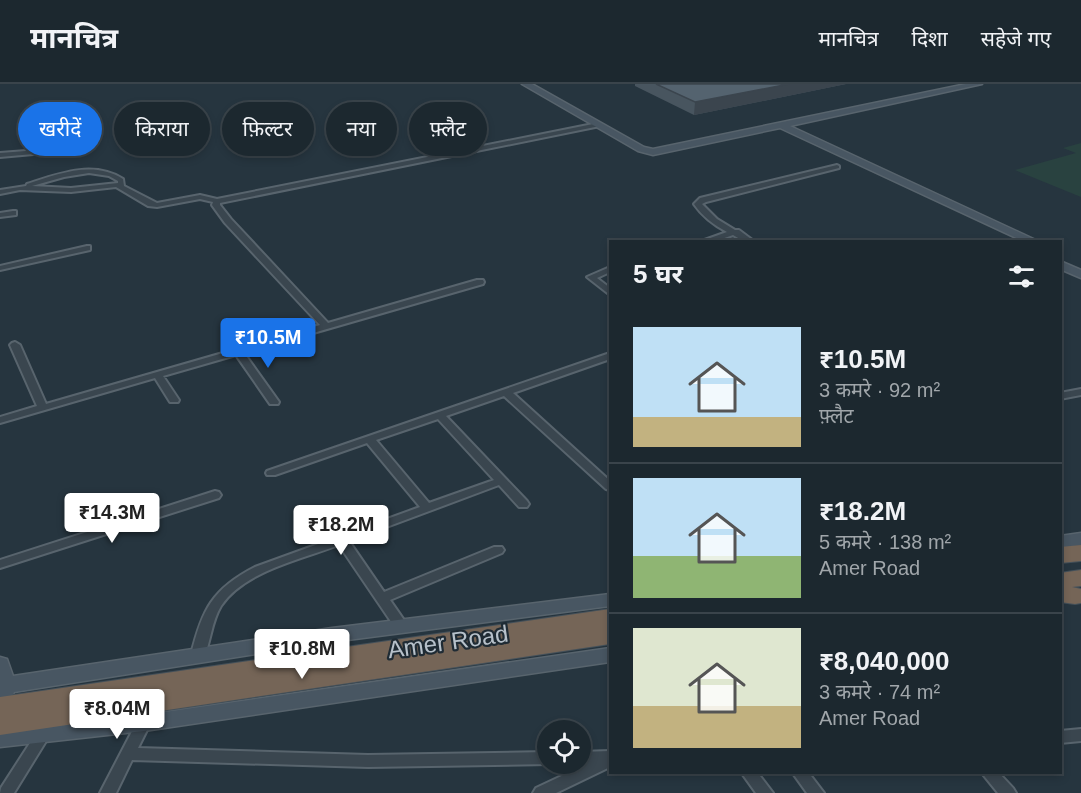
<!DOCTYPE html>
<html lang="hi">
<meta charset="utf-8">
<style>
body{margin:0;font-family:Arial,"Noto Sans Devanagari",sans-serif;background:#253037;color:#f1f3f6;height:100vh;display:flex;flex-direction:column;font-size:22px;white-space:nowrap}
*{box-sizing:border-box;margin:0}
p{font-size:20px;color:#a0a6aa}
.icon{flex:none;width:33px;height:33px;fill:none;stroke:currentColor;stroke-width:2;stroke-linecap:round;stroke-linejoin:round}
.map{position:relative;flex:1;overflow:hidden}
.details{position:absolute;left:609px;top:156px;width:453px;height:534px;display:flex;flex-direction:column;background:#1c282f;border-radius:0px;box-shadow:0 3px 9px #0003,0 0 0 2px #3a444b}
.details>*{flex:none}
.banner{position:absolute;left:18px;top:18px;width:501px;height:54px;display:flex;gap:12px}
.fabs{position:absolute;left:537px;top:636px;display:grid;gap:12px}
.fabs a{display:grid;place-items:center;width:54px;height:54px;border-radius:50%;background:#1c282f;box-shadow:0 3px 9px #0003,0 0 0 2px #3a444b;font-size:30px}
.price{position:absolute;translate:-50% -51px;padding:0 14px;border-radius:6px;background:#fff;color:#222;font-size:20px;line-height:39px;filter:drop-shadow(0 2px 3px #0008)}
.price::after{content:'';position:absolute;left:50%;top:36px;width:18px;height:14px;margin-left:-9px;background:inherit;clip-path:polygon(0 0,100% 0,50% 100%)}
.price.active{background:#1a73e8;color:#fff}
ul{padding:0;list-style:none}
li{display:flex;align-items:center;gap:18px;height:150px;padding:0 24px}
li+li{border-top:2px solid #3a444b}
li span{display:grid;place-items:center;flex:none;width:168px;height:120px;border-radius:0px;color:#555}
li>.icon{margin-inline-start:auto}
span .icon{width:72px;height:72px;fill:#fffc;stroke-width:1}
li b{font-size:26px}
h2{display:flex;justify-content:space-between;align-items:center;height:72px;padding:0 24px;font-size:26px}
.pill{padding:0 21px;border-radius:27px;background:#1c282f;box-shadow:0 3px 9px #0003,0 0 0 2px #3a444b;font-size:21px;line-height:54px}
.pill.active{background:#1a73e8;color:#fff}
header{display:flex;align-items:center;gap:36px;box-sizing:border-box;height:84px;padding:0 30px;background:#1c282f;border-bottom:2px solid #3a444b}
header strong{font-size:28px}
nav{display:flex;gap:33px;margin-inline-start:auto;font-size:21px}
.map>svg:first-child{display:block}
.green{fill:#294240}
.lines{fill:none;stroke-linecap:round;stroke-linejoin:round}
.street-casing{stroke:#58646d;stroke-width:4}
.secondary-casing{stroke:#58646d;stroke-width:3}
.highway-casing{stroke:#45515a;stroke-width:2}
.street{fill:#3a464f;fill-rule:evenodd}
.secondary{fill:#485662;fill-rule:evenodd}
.highway{fill:#756557;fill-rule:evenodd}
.wall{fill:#48555f}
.shaded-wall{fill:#3b454e}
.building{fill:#54636f;stroke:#3b454e;stroke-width:1.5}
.labels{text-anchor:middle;stroke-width:4.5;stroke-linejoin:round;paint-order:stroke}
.near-street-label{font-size:24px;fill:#b7c1ca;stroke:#1f2b34}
</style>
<header>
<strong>मानचित्र</strong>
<nav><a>मानचित्र</a><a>दिशा</a><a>सहेजे गए</a></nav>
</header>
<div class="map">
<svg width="1081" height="709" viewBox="0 0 1081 709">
<rect width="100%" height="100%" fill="#26353f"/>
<path class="green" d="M1081,59V113L1015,86L1076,69L1063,64Z"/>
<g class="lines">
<defs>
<path id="street" d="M598,39L601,41L600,42L220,119V121L231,135L328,239L477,196H483L484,198L483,200L244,269L279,318L278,320H270L236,271L163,292L179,316L178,318H170L155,294L0,339V333L37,322L10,261L12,259L15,258L20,261L46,320L320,241L225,139L212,121L213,118L200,115L157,123L148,122L116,103L71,108L20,106L0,110V106L26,102L27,100C58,90 93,76 123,95L124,102L157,119L200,111L217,115ZM89,89L109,92L118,97V99L71,104L32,102L64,93Z
M65,64L68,66L67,67L0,73V69Z
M837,81L839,82V84L706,118L702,120L717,135L735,146H739L755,158H745L733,151L713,158H699L727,148C714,141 703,133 694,120L700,114Z
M13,127H16V131L0,133V129Z
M87,162H90V166L0,186V182Z
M610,183V188L597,194L610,204V211L587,193Z
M610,269V275L513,309L610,397V406L606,405L504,312L446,332L527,417L529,420L527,423H519L499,401L349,457L384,508L494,463H502L504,466L502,469L390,516L408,542L406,545L401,547L396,545L339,461C302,475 244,487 221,522C211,538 211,558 203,575L198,576L193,575L191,571C202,526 212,505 255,483L420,423L367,359L275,391H267L266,389L267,387ZM438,335L494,396L429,419L376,356Z
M1081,305V311L1060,315V309Z
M215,407L219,408L221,411L219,414L0,484V476Z
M145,630L150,632L152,636L138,664L368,671L548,668V680H550L368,683L132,676L116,709H100L140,632Z
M44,643L49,645L51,649L14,709H0L1,704L39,645Z
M1081,645V657L1060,659V647Z
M610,667V683L556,709H533L536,704L587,680H578H580V668Z
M741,688H757L773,709H756Z
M792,688H808L824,709H807Z
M981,688H998L1013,704L1016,709H998Z"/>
<path id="secondary" d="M522,0H532L644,63L653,65L966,0H982L790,42L1040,158H1025L780,44L653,71L638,67Z
M1060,177L1081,186V194L1060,185Z
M1081,449V461L1060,464V452Z
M610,510V522L332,558L14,608L7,626L0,628V573L7,575L13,592L332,544Z
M610,564V578L144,647L0,663V645L144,631Z"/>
<path id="highway" d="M1081,461V477L1060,479V463Z
M1081,486V502L1072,503L1081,505V519L1075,520L1060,518V489Z
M610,525V560L0,651V613Z"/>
</defs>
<use href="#street" class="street-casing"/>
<use href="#secondary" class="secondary-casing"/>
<use href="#highway" class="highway-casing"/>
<use href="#street" class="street"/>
<use href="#secondary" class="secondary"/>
<use href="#highway" class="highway"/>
</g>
<path class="wall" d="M635,0H846L694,31L635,2Z"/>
<path class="shaded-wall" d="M789,0H846L694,31L695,18Z"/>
<path class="building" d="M656,0H789L695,18Z"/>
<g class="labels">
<g class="near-street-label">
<text transform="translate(448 558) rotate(-8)" y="8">Amer Road</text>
</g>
</g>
</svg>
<div class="fabs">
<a><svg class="icon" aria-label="locate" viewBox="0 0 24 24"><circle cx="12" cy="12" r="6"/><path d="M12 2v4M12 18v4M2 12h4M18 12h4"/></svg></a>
</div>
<b class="price active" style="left:268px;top:285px">₹10.5M</b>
<b class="price" style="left:112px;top:460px">₹14.3M</b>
<b class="price" style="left:341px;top:472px">₹18.2M</b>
<b class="price" style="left:302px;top:596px">₹10.8M</b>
<b class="price" style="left:117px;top:656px">₹8.04M</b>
<div class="banner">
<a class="pill active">खरीदें</a>
<a class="pill">किराया</a>
<a class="pill">फ़िल्टर</a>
<a class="pill">नया</a>
<a class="pill">फ़्लैट</a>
</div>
<section class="details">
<h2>5 घर<svg class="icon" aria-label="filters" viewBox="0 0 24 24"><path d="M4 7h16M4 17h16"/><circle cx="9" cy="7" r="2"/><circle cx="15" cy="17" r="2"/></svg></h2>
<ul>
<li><span style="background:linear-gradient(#bfe0f5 75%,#c2b280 0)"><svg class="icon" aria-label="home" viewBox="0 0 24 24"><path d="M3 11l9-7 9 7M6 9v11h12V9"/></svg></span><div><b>₹10.5M</b><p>3 कमरे · 92 m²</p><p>फ़्लैट</p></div></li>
<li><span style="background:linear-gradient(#bfe0f5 65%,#8fb573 0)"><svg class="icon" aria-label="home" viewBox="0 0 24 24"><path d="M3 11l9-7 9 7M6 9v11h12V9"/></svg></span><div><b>₹18.2M</b><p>5 कमरे · 138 m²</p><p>Amer Road</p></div></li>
<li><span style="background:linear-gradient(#dfe7d0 65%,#c2b280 0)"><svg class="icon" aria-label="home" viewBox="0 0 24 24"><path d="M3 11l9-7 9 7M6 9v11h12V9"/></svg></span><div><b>₹8,040,000</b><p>3 कमरे · 74 m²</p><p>Amer Road</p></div></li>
</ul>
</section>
</div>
